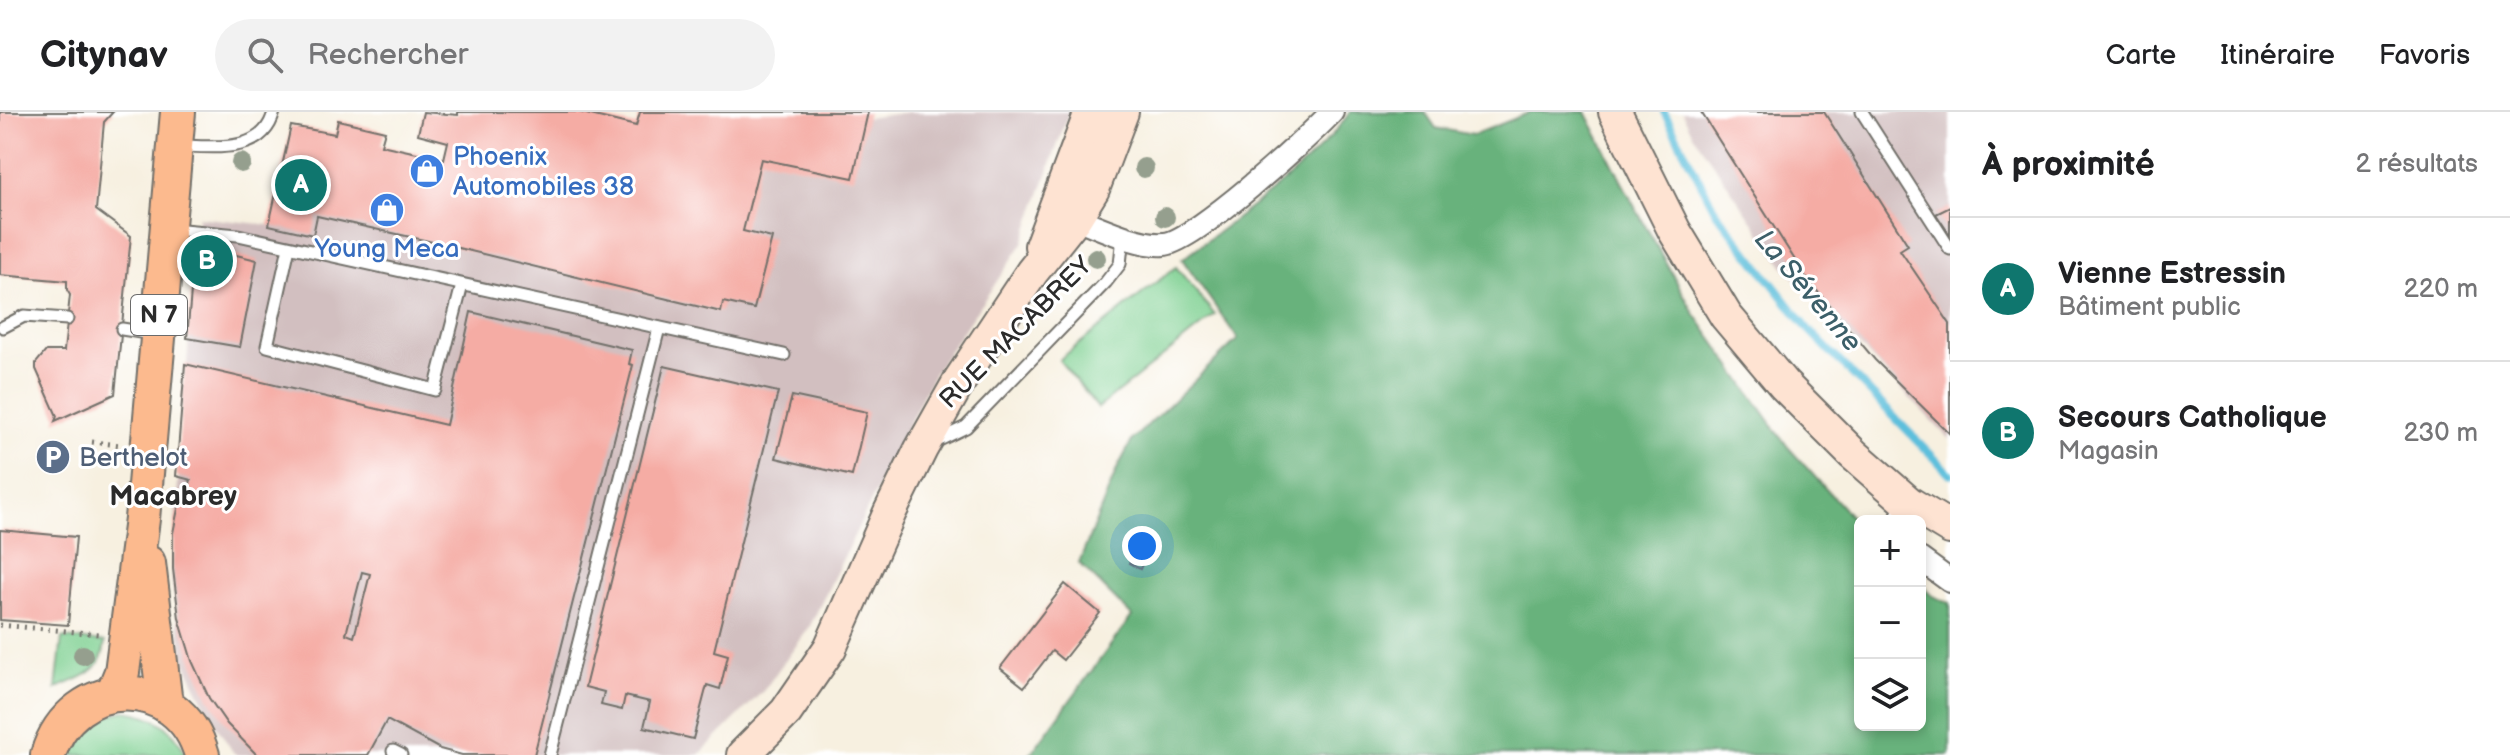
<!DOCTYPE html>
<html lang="fr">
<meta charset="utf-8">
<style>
:root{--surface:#fff;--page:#f2f2f2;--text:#202124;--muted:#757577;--line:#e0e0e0;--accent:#0f766e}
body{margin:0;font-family:"Balsamiq Sans",sans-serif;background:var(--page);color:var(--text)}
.controls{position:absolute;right:24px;bottom:24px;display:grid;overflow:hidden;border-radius:12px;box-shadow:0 4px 12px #0003}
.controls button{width:72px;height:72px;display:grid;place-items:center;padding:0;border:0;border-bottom:2px solid var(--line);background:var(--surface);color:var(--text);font:40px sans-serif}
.you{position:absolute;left:1142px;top:434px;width:28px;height:28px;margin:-20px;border:6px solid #fff;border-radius:50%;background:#1a73e8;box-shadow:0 0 0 12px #1a73e833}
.badge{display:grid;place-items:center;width:52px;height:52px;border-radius:50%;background:var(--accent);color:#fff;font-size:26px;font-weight:700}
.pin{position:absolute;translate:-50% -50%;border:4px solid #fff;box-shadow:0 2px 8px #0006}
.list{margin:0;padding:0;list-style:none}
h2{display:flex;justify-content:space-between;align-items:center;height:104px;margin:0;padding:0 32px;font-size:34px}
h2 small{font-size:26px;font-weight:400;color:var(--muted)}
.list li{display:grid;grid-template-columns:52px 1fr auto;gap:24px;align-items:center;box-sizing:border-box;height:144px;padding:0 32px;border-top:2px solid var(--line)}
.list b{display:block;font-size:30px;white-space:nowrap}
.list p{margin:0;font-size:26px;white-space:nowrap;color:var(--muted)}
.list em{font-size:26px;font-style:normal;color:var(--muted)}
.icon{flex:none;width:44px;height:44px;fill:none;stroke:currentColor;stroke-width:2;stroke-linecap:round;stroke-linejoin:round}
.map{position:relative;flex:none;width:1950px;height:643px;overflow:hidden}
header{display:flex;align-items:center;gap:48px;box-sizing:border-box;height:112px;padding:0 40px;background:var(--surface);border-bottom:2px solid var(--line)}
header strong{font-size:38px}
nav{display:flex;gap:44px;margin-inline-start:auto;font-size:28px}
.search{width:560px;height:72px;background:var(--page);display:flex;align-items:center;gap:20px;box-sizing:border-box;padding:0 28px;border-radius:44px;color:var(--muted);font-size:30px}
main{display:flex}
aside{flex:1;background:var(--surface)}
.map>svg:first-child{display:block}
</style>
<header>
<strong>Citynav</strong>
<div class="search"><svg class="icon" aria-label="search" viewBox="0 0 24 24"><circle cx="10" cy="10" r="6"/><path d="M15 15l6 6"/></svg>Rechercher</div>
<nav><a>Carte</a><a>Itinéraire</a><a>Favoris</a></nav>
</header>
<main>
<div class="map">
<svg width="1950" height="643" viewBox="0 0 1950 643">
<rect width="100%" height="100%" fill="#fff"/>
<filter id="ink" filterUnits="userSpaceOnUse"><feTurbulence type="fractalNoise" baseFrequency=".0125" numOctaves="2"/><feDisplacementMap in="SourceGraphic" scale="16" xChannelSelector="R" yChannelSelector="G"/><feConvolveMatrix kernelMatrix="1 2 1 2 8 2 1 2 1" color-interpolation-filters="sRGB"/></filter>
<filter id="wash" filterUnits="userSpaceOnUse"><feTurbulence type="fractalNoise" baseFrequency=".006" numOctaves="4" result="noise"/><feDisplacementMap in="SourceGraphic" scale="32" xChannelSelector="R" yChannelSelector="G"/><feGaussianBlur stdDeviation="1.8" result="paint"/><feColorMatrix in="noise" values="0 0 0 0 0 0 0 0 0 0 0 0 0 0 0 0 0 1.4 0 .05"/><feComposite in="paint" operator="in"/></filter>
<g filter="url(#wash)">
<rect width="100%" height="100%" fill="#f7f0e0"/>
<!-- industrial -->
<g fill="#d2bfc0">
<path d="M 909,0 L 1069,0 L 1023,131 L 934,261 L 809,516 L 764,578 L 702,640 L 698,643 L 237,643 L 233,640 L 212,607 L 183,546 L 171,463 L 198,105 L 269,113 L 313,122 L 317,104 L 446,133 L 720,200 L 723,190 L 753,196 L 772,127 L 743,119 L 761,47 L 853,66 L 866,6 Z"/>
<path d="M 1682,0 L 1950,0 L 1950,328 L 1784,155 L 1692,21 Z"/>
</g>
<!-- green -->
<g fill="#7fd092" stroke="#557e5e" stroke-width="2">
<path d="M 1176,155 L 1215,203 L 1098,296 L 1059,248 Z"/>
<path d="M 62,526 L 105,530 C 102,563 81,564 56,577 Z"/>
<path d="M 125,599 C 155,603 174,615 186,643 L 68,643 C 78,616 97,604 125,599 Z"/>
</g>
<!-- forest -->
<path fill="#67b27c" stroke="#496e54" stroke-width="2" d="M 1350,0 L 1425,0 L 1436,16 L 1473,23 L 1531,0 L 1586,0 L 1635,95 L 1694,201 L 1788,335 L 1860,415 L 1860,613 L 1920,613 L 1920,471 L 1933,484 L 1950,491 L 1950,643 L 1030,643 L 1132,504 L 1079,451 L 1118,355 L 1133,327 L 1238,227 L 1182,147 C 1236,106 1311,56 1350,0 Z"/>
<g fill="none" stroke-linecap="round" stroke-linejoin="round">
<!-- stream -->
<path stroke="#5dbfdc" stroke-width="8" d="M 1664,0 L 1716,100 L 1808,217 L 1950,362"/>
</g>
<g id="blocks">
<!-- building -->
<g fill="#f5aca4" fill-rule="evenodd">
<path d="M 0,0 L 113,0 L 104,10 L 96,98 L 131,124 L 115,282 L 55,309 L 57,304 L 36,257 L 36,251 L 46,239 L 64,239 L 70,183 L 67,178 L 67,169 L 0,163 Z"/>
<path d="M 423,0 L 458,3 L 458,0 L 578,0 L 636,14 L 640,0 L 868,0 L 853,66 L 761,47 L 743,119 L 772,126 L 754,197 L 723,190 L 721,200 L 446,133 L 317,104 L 313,123 L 269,113 L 291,14 L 335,22 L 338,8 L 385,19 L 381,33 L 444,47 L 448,30 L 418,22 Z"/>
<path d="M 1701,0 L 1824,0 L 1908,133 L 1900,138 L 1950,212 L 1950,322 L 1875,248 L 1807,167 Z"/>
<path d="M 1950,95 L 1950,123 L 1936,102 Z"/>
<path d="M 195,133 L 257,148 L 240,235 L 187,226 Z"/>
<path d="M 471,200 L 632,238 L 629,252 L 633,253 L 534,643 L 462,643 L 440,637 L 387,608 L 368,643 L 257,643 L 227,612 L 209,586 L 192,549 L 179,506 L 173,457 L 173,421 L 181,382 L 187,382 L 191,368 L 176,364 L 185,252 L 446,313 ZM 362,460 L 370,462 L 354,525 L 346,522 Z"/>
<path d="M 664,254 L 778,280 L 714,539 L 728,543 L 720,577 L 707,573 L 693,627 L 644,615 L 650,590 L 625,584 L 622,598 L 601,593 L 604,580 L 585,575 Z"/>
<path d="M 792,284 L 867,300 L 852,364 L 776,346 Z"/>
<path d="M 0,418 L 76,425 L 68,513 L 0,508 Z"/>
<path d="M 1139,429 L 1150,434 L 1140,457 L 1129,451 Z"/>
<path d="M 1065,472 L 1100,501 L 1063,548 L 1052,539 L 1024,575 L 1000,556 Z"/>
</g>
</g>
</g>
<g filter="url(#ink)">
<use href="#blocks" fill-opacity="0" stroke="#72706a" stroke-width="2"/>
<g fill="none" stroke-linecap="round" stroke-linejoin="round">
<!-- lane casing -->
<g stroke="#72706a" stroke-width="15">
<g id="lane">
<path d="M 1862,0 L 1950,137"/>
<path d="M 180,34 C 215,34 263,43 274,0"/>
<path d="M 172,117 L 238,123 L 784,243"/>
<path d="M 289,135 L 267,234 L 435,278 L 462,173"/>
<path d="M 3,215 L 24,204 L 67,207"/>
<path d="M 122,217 L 153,222"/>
<path d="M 935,330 L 966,315 L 1106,170 L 1120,152 L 1123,124"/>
<path d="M 393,639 L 401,643"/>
<path d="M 550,643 L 659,216"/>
</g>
</g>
<!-- street casing -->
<g stroke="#72706a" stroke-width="26">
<g id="street">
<path d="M 1075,106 C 1100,115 1138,134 1164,132 C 1193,131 1309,25 1332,0"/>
<path d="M 1900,409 L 1909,391"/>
<path d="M 1920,447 L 1950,469"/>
</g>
</g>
<!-- secondary casing -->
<g stroke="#72706a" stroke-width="36">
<g id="secondary">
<path d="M 1615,0 L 1674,118 L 1726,204 L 1784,273 L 1853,342 L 1909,391 L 1950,416"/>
<path d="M 1041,134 L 1091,0"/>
<path d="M 743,643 L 786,600 L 830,536 L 890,400 L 921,337 L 960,268 L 1032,160 L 1075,106 L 1093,77 L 1122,0"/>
</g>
</g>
<!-- primary casing -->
<g stroke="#72706a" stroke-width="38">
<g id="primary">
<path d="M 148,451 L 165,592"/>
<path d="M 113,582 L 122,560 L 142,407 L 178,0"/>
<path d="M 48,643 C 72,562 179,560 202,643"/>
</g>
</g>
<!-- path -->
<g stroke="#72706a" stroke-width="5" stroke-dasharray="2 6" stroke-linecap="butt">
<path d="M 92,330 L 120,333"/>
<path d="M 0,513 L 99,522"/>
</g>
<!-- lane -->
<use href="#lane" stroke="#fff" stroke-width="11"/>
<!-- street -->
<use href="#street" stroke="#fff" stroke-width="22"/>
<!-- secondary -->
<use href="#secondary" stroke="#fee3d2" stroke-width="32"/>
<!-- primary -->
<use href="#primary" stroke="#fcba8e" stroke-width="34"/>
</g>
<!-- trees -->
<g fill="#959f8e">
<circle cx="241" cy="51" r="10"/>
<circle cx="1144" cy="56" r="10"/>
<circle cx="1165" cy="105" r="10"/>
<circle cx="1096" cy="146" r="10"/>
<circle cx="83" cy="543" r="10"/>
</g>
</g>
<!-- icons -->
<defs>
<g id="shop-disc" transform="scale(1.8)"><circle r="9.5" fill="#3f7fe0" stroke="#fff"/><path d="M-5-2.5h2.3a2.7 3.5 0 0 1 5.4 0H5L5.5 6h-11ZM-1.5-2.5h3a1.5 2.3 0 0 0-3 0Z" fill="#fff"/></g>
<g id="parking-disc" transform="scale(1.8)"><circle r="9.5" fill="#5c6f8a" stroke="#fff"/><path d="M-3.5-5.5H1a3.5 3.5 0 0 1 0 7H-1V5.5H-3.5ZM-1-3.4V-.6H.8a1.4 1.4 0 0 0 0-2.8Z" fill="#fff"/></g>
</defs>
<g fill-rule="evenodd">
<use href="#shop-disc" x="427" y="59"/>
<use href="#shop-disc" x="387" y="98"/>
<use href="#parking-disc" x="53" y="345"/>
</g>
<g text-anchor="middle" stroke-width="6" stroke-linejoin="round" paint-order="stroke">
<!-- shield labels -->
<rect fill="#fff" stroke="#6b6b6b" stroke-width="2" x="131" y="183" width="56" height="40" rx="6"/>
<g font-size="24" font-weight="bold" fill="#2b2b2b">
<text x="159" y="211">N 7</text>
</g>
<!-- shop labels -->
<g font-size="26" fill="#366cbe" stroke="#fff" text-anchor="start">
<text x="453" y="53">Phoenix<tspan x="453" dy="30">Automobiles 38</tspan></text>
<text x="387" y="145" text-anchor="middle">Young Meca</text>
</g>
<!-- street labels -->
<g font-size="26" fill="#2b2b2b" stroke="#fff">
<text transform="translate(1015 220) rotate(-45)" y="9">RUE MACABREY</text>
</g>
<!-- service labels -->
<g font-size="26" fill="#4e5e75" stroke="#fff" text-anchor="start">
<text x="79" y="354">Berthelot</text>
</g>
<!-- water labels -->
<g font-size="28" font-style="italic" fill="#3c5f69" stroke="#fff">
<text transform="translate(1809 178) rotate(50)" y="10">La Sévenne</text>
</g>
<!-- neighbourhood labels -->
<g font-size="28" font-weight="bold" fill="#2b2b2b" stroke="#fff">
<text x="173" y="393">Macabrey</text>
</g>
</g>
</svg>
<div class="controls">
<button>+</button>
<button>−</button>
<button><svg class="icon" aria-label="layers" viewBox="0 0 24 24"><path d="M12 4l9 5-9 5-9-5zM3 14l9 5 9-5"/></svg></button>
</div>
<div class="you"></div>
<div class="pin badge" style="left:301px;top:73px">A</div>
<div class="pin badge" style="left:207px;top:149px">B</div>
</div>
<aside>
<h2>À proximité<small>2 résultats</small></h2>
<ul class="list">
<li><span class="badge">A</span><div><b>Vienne Estressin</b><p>Bâtiment public</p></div><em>220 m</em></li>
<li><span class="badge">B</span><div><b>Secours Catholique</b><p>Magasin</p></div><em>230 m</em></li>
</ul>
</aside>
</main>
